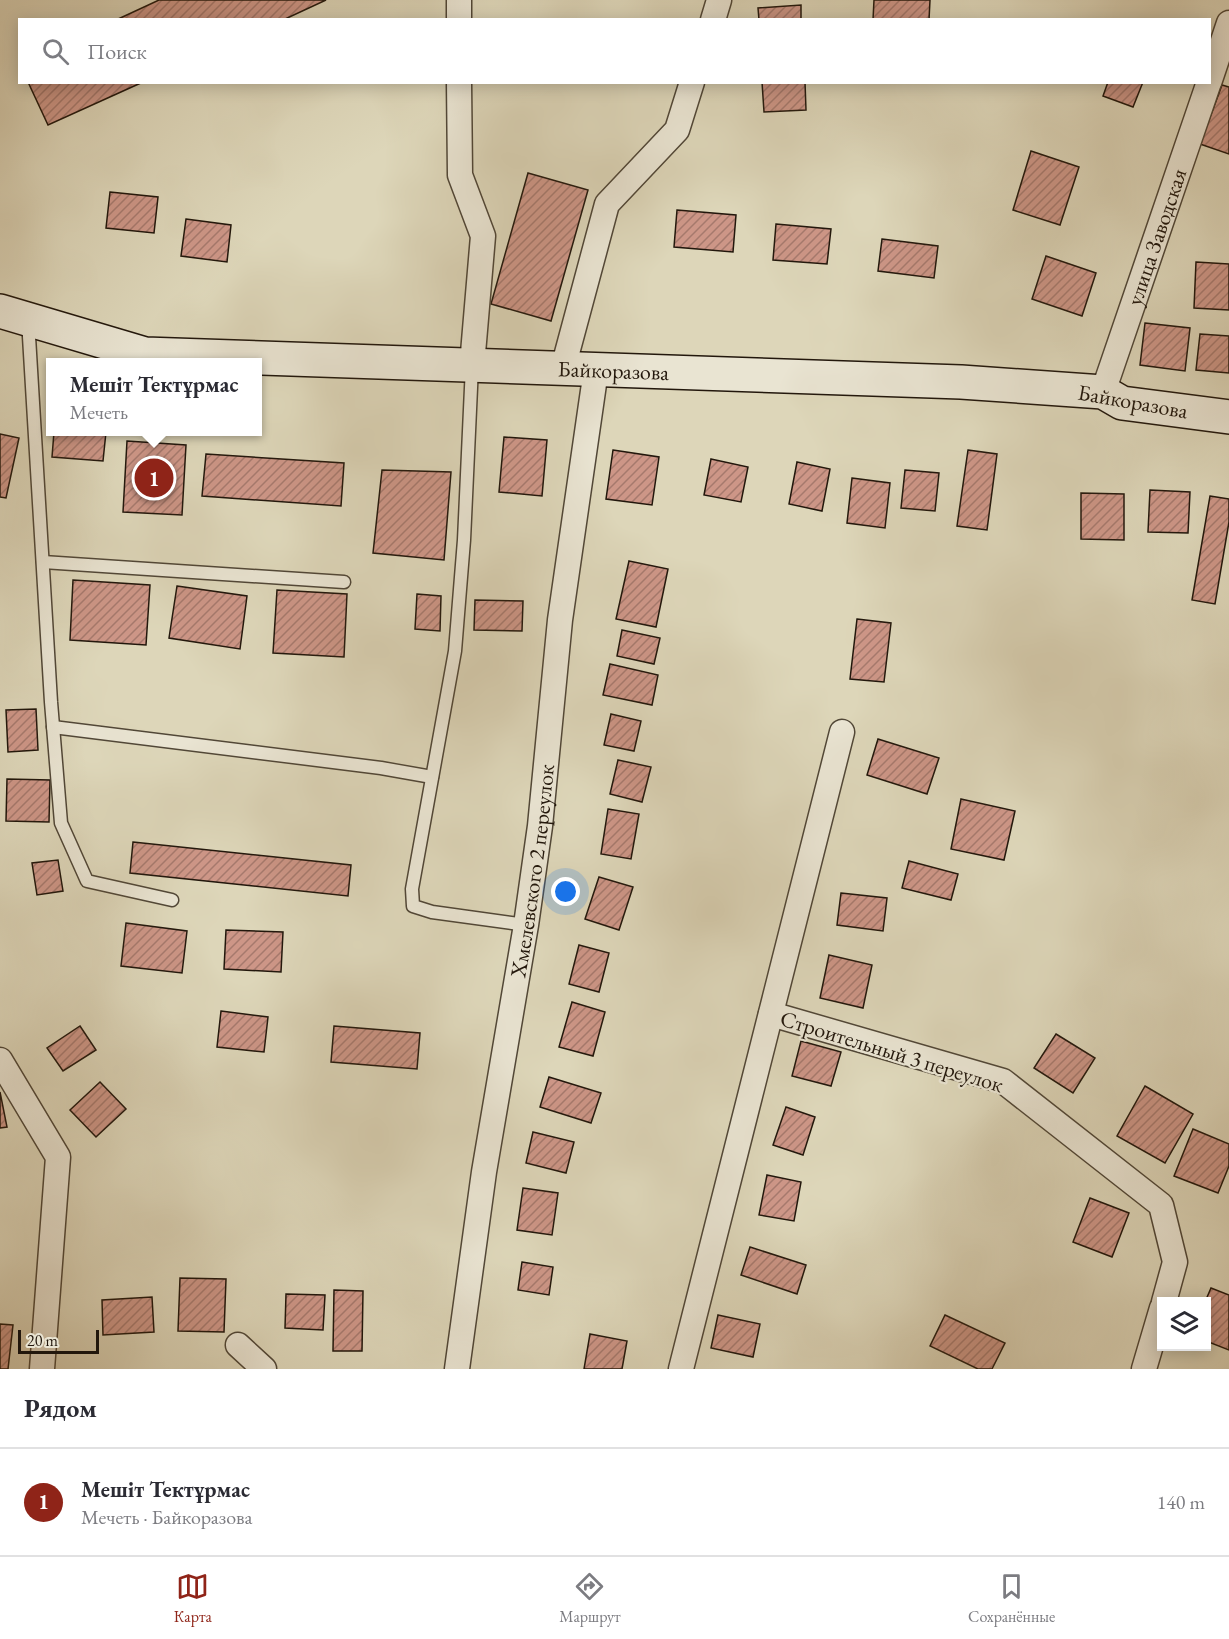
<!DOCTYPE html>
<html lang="ru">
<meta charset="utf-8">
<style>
:root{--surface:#fff;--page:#f7f7f7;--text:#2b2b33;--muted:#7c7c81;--line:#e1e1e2;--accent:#8f2418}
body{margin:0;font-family:"EB Garamond",serif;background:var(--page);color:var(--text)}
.controls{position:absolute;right:18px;bottom:18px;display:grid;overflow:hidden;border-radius:0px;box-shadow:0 3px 15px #0003}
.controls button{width:54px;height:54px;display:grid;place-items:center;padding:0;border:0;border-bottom:2px solid var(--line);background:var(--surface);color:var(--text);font:30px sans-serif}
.scale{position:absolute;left:18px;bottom:15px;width:81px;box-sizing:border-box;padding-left:6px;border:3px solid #22170c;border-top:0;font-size:16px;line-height:21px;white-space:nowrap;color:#22170c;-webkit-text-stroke:4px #e9e4d2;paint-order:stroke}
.you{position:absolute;left:566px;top:892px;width:21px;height:21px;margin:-15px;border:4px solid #fff;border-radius:50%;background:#1a73e8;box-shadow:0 0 0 9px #1a73e833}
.badge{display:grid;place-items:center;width:39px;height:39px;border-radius:50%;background:var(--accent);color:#fff;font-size:20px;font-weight:700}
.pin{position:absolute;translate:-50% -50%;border:3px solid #fff;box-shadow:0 2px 6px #0006}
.popup{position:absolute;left:46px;top:358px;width:216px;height:78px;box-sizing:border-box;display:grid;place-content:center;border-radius:0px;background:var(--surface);filter:drop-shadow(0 2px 4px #0005);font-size:20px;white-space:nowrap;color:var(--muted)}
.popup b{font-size:22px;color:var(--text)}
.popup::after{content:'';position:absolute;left:50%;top:100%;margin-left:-12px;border:12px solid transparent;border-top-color:var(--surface)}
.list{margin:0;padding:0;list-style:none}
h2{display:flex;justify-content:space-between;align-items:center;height:78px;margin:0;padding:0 24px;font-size:26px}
h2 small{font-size:20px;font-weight:400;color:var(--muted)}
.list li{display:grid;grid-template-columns:39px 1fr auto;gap:18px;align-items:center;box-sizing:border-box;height:108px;padding:0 24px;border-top:2px solid var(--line)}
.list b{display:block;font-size:22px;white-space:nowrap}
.list p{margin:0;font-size:20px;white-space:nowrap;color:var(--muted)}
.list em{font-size:20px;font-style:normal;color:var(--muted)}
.icon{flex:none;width:33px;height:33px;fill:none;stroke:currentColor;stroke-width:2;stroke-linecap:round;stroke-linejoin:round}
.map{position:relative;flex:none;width:1229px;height:1369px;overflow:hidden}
.search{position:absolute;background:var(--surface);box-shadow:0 3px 15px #0003;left:18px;right:18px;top:18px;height:66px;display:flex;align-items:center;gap:15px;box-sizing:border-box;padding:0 21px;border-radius:0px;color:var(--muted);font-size:22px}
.sheet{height:186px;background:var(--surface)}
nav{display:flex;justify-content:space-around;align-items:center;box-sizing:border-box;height:84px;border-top:2px solid var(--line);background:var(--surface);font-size:16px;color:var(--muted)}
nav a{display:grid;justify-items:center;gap:3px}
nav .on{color:var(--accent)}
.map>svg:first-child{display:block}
</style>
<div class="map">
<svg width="1229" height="1369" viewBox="0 0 1229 1369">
<defs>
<pattern id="building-hatch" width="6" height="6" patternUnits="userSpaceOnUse" patternTransform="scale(1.5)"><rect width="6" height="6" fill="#cd9687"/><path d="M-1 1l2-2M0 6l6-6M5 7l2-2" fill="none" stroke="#a6796d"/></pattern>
</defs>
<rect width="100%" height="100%" fill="#ddd6b9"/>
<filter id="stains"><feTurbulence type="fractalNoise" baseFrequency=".00333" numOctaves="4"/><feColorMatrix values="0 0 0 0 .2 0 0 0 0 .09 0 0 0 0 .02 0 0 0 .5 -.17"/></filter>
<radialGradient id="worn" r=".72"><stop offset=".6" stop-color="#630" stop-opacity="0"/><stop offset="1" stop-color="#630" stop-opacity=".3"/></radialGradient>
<!-- building -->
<g fill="url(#building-hatch)" stroke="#22170c" stroke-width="1.5">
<path d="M 159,0 L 326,0 L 283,20 L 116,20 Z"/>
<path d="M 874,0 L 930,0 L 929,20 L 873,20 Z"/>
<path d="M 801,5 L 801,20 L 759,20 L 758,8 Z"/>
<path d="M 28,82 L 143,82 L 48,125 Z"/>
<path d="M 762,82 L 805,82 L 806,110 L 764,112 Z"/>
<path d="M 1108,82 L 1143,82 L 1133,107 L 1103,96 Z"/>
<path d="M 1222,85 L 1229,87 L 1229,154 L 1200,144 Z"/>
<path d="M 1031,151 L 1079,167 L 1060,225 L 1013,210 Z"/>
<path d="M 528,173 L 588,190 L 551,321 L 491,304 Z"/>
<path d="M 110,192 L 158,197 L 154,233 L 106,228 Z"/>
<path d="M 677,210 L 736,215 L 733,252 L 674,247 Z"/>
<path d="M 186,219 L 231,225 L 227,262 L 181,256 Z"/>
<path d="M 776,224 L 831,229 L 827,264 L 773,260 Z"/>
<path d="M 882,239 L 938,246 L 934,278 L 878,271 Z"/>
<path d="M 1046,256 L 1096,273 L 1082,316 L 1032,299 Z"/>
<path d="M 1196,262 L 1229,264 L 1229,310 L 1194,308 Z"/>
<path d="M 1145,323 L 1190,328 L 1185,371 L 1140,365 Z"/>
<path d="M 1200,334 L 1229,336 L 1229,373 L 1196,370 Z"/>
<path d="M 54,432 L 106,432 L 103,461 L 52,457 Z"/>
<path d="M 0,434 L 19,438 L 6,498 L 0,497 Z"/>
<path d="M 504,437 L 547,440 L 542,496 L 499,492 Z"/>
<path d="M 127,441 L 186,445 L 182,515 L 123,512 Z"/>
<path d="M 613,450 L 659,457 L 652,505 L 606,499 Z"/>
<path d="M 968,450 L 997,454 L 987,530 L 957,526 Z"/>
<path d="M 206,454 L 344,463 L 341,506 L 202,496 Z"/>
<path d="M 711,459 L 748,467 L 741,502 L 704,495 Z"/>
<path d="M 797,462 L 830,469 L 822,511 L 789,504 Z"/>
<path d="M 382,470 L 451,472 L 444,560 L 373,553 Z"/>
<path d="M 905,470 L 939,473 L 935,511 L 901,508 Z"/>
<path d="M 852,478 L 890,483 L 885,528 L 847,523 Z"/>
<path d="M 1150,490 L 1190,492 L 1188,533 L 1148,532 Z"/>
<path d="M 1081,493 L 1124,494 L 1124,540 L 1081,539 Z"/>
<path d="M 1210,496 L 1229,499 L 1229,522 L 1215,604 L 1192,600 Z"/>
<path d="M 629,561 L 668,569 L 656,627 L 616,619 Z"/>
<path d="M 73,580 L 150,585 L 146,645 L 70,640 Z"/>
<path d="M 177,586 L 247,596 L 240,649 L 169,638 Z"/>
<path d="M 277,590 L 347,594 L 344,657 L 273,653 Z"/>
<path d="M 417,594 L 441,596 L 440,631 L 415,629 Z"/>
<path d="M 475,600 L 523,601 L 522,631 L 474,630 Z"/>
<path d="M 857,619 L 891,623 L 884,682 L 850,679 Z"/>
<path d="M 622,630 L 660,638 L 654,664 L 617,656 Z"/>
<path d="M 610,664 L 658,675 L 652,705 L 603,695 Z"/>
<path d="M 36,709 L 38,750 L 8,752 L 6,710 Z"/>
<path d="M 611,714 L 641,721 L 634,751 L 604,745 Z"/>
<path d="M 878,739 L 939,758 L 927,794 L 867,775 Z"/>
<path d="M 618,760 L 651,767 L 642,802 L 610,794 Z"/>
<path d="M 7,779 L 50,780 L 49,822 L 6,821 Z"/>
<path d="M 961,799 L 1015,811 L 1004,860 L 951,849 Z"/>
<path d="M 608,809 L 639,814 L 631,859 L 601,854 Z"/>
<path d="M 133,842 L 351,865 L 348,896 L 130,873 Z"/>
<path d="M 58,860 L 63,891 L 37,895 L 32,863 Z"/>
<path d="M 909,861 L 958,874 L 951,900 L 902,888 Z"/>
<path d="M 599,877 L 633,887 L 619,930 L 585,919 Z"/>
<path d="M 841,893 L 887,898 L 883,931 L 837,925 Z"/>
<path d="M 126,923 L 187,931 L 182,973 L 121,966 Z"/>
<path d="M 226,930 L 283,932 L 281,972 L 224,969 Z"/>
<path d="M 579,945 L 609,953 L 599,992 L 569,984 Z"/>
<path d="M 829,955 L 872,965 L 863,1008 L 820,998 Z"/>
<path d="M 572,1002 L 605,1012 L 593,1056 L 559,1047 Z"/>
<path d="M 221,1011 L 268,1017 L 264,1052 L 217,1047 Z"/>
<path d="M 80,1026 L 96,1050 L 63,1071 L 47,1048 Z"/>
<path d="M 334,1026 L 420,1033 L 417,1069 L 331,1062 Z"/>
<path d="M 1056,1034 L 1095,1058 L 1073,1093 L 1034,1068 Z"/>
<path d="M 801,1041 L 841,1052 L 831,1086 L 792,1076 Z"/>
<path d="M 549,1077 L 601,1093 L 591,1123 L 540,1107 Z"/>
<path d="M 100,1082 L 126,1109 L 96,1137 L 70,1110 Z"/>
<path d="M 1145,1086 L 1193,1114 L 1165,1163 L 1117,1136 Z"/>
<path d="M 0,1092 L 7,1127 L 0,1128 Z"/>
<path d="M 786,1107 L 815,1117 L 803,1155 L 773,1145 Z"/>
<path d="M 1193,1129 L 1229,1144 L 1229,1166 L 1218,1193 L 1174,1176 Z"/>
<path d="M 533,1132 L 574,1142 L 566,1173 L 526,1163 Z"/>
<path d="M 767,1175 L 801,1182 L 794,1221 L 759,1215 Z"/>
<path d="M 523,1188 L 558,1193 L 552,1235 L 517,1230 Z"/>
<path d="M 1090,1198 L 1129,1213 L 1112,1257 L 1073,1242 Z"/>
<path d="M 750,1247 L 806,1265 L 797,1294 L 741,1275 Z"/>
<path d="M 522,1262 L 553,1267 L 549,1295 L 518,1290 Z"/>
<path d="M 180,1278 L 226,1279 L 224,1332 L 178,1331 Z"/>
<path d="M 1211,1288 L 1229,1295 L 1229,1350 L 1206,1341 L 1205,1302 Z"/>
<path d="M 334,1290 L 363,1291 L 362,1351 L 333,1351 Z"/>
<path d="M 286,1294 L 325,1295 L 323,1330 L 285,1328 Z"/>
<path d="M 152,1297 L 154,1332 L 103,1335 L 102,1300 Z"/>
<path d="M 718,1315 L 760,1324 L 753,1357 L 711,1348 Z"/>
<path d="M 945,1315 L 1005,1343 L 992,1369 L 978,1369 L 930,1346 Z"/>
<path d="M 0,1324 L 13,1325 L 8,1369 L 0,1369 Z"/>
<path d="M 590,1334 L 627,1341 L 622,1369 L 584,1369 Z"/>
</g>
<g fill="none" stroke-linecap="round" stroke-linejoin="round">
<!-- lane casing -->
<g stroke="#514737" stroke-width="15">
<g id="lane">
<path d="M 28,320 L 51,702 L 61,823 L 87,881 L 172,900"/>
<path d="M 472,366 L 464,540 L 455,651 L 412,889 L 413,906 L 432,912 L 526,925"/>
<path d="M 43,562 L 344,582"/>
<path d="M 53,727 L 381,768 L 432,777"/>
</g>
</g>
<!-- street casing -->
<g stroke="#514737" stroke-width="27">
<g id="street">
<path d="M 459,0 L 459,20"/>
<path d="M 713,20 L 719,0"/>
<path d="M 1210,80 L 1229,23"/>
<path d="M 459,82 L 460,175 L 483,236 L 472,365"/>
<path d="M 563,368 L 607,204 L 677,130 L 692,82"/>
<path id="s1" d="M 1103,392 L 1209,82"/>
<path d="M 771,1014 L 1003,1081 L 1161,1205 L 1175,1262 L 1164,1302"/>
<path d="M 0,1060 L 58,1157 L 42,1369"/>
<path d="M 238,1345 L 264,1369"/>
<path id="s2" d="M 457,1369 L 484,1172 L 526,925 L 540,826 L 560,620 L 596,370"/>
<path d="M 681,1369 L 842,732"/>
<path d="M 1144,1369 L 1162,1308"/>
</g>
</g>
<!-- secondary casing -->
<g stroke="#22170c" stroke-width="36">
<g id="secondary">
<path id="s3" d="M 0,311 L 145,354 L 961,382 L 1103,392 L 1122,403 L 1229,417"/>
</g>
</g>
<!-- lane -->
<use href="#lane" stroke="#e9e4d2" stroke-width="12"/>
<!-- street -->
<use href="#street" stroke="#e9e4d2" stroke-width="24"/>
<!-- secondary -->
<use href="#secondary" stroke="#e9e4d2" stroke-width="33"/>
</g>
<g text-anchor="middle" stroke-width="4.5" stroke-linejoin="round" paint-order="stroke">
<!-- street labels -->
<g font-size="22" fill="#22170c" stroke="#e9e4d2">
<text dy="8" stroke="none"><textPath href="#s1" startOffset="164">улица Заводская</textPath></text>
<text dy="8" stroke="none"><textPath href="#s3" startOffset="620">Байкоразова</textPath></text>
<text transform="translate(1133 401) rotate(10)" y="8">Байкоразова</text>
<text dy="8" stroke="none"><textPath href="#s2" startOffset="504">Хмелевского 2 переулок</textPath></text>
<text transform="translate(892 1051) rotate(17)" y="8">Строительный 3 переулок</text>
</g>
</g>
<rect width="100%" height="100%" filter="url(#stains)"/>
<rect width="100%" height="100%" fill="url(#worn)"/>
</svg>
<div class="controls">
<button><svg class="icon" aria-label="layers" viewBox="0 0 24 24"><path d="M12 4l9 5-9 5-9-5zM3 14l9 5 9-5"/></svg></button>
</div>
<div class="scale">20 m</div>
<div class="you"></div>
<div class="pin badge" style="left:154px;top:478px">1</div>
<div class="popup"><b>Мешіт Тектұрмас</b>Мечеть</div>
<div class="search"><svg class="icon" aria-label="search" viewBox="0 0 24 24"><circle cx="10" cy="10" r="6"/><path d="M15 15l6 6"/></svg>Поиск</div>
</div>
<section class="sheet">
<h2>Рядом<small></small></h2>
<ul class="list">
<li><span class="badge">1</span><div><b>Мешіт Тектұрмас</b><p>Мечеть · Байкоразова</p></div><em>140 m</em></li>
</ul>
</section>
<nav>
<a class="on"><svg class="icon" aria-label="map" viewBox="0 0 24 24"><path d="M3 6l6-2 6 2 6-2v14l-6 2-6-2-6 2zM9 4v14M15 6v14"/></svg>Карта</a>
<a><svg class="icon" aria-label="directions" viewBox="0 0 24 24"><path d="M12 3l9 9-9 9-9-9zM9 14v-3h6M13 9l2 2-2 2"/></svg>Маршрут</a>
<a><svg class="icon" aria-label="saved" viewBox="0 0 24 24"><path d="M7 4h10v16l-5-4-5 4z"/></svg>Сохранённые</a>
</nav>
